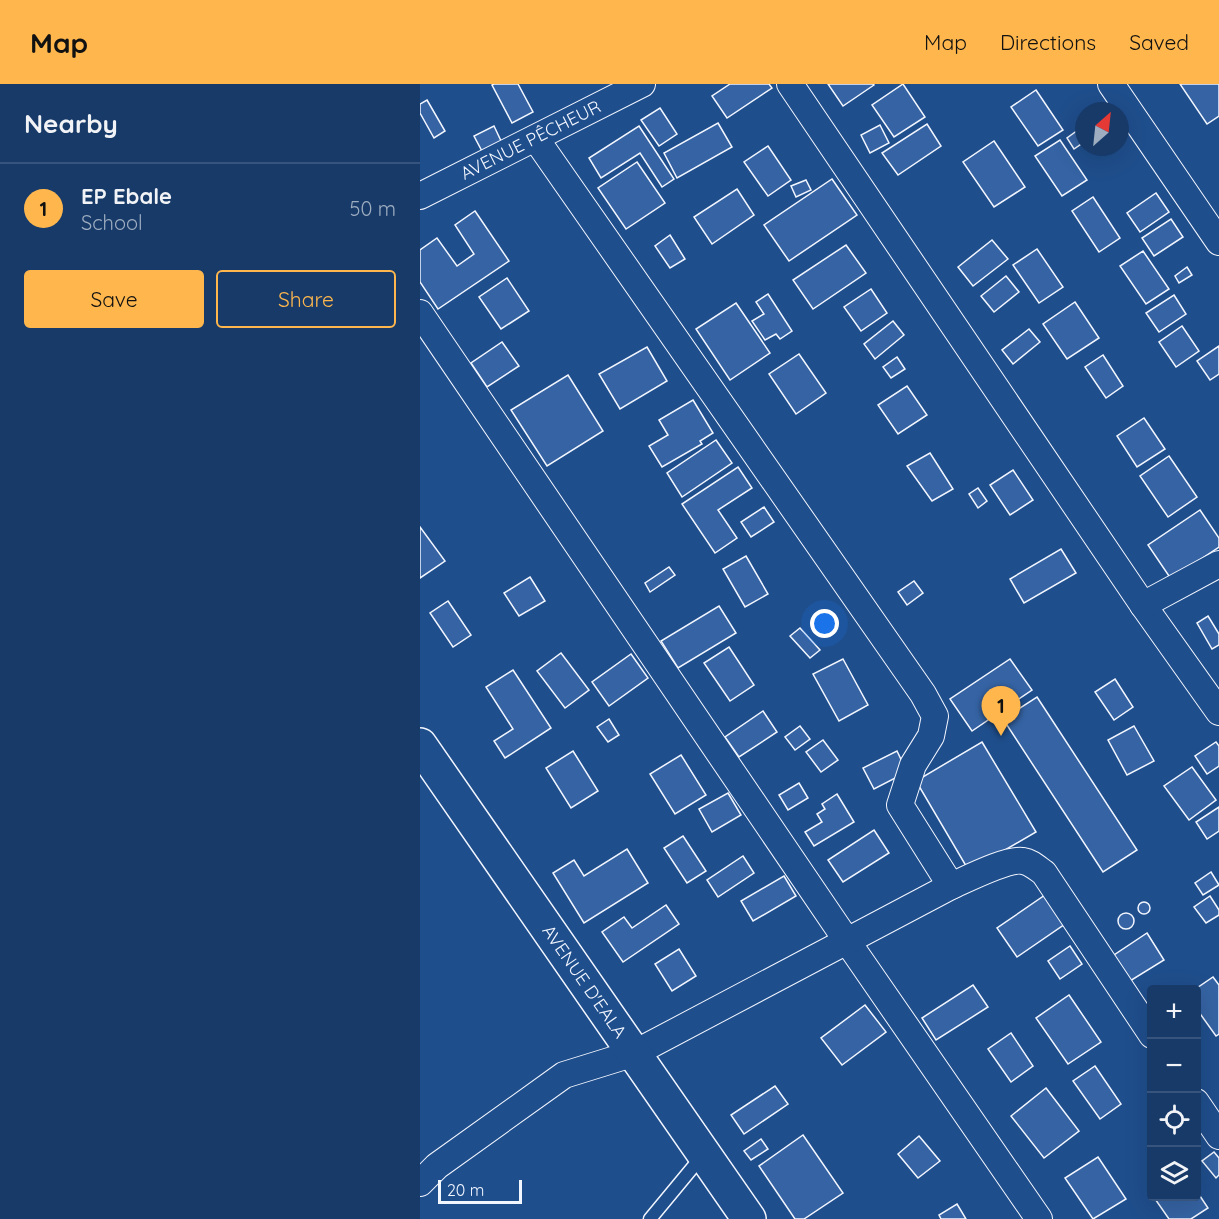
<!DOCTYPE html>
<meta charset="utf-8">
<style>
:root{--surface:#173a69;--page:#20416f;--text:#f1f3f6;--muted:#9eadc0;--line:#36547d;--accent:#ffb74d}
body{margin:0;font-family:Quicksand,sans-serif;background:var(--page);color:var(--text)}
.controls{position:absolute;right:18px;bottom:18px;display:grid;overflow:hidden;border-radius:6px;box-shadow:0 6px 24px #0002}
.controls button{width:54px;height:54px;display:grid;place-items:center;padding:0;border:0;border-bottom:2px solid var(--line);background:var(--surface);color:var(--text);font:30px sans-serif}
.compass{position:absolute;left:655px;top:18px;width:54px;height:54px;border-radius:50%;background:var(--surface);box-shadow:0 6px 24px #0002;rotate:27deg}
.scale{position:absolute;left:18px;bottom:15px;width:84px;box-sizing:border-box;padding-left:6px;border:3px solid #f2f6ff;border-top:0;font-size:16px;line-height:21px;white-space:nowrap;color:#f2f6ff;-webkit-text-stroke:4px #1f4e8c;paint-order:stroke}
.you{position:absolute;left:405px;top:540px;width:21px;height:21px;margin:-15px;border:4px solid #fff;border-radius:50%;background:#1a73e8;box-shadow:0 0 0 9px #1a73e833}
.badge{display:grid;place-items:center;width:39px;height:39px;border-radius:50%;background:var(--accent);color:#111;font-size:20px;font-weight:700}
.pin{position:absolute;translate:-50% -50px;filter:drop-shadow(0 2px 3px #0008)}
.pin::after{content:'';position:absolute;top:32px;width:21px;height:18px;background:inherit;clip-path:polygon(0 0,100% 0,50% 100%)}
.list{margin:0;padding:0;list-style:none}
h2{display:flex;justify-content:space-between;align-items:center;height:78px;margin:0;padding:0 24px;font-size:26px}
h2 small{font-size:20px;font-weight:400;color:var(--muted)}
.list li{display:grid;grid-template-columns:39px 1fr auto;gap:18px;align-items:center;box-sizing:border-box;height:90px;padding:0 24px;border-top:2px solid var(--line)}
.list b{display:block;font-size:22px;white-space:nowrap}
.list p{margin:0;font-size:20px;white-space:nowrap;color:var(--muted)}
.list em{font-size:20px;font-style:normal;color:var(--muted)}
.actions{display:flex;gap:12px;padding:18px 24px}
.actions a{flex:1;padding:14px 0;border:2px solid var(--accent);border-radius:6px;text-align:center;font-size:21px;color:var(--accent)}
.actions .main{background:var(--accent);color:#111}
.icon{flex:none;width:33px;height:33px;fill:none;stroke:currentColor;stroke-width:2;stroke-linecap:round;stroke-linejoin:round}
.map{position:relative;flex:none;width:799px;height:1135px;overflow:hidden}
header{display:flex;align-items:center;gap:36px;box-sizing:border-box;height:84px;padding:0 30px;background:var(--accent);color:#111}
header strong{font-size:28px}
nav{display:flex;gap:33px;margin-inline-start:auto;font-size:21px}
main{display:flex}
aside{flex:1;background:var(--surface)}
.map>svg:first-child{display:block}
</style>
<header>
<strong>Map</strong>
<nav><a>Map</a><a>Directions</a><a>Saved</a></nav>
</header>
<main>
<aside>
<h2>Nearby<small></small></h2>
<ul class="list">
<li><span class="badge">1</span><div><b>EP Ebale</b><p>School</p></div><em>50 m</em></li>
</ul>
<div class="actions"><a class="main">Save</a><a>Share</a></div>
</aside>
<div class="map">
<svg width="799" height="1135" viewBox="0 0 799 1135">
<rect width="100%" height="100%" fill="#1f4e8c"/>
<!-- building -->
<g fill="#3563a3" stroke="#f2f6ff" stroke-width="1.5">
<path d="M 74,0 L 98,0 L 113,28 L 92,39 L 72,1 Z"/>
<path d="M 310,0 L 349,0 L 352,4 L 307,34 L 292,12 Z"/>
<path d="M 408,0 L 453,0 L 454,1 L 423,22 Z"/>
<path d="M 483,0 L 505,33 L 474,53 L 452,21 Z"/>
<path d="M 760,0 L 799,0 L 799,32 L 787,40 Z"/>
<path d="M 616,6 L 643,46 L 618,62 L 591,23 Z"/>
<path d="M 7,16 L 25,47 L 14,54 L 0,29 L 0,20 Z"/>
<path d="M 240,24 L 257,50 L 239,62 L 221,36 Z"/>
<path d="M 298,39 L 312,63 L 257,94 L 244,69 Z"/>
<path d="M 507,40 L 521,62 L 478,91 L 462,69 Z"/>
<path d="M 460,41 L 469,59 L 450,69 L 441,51 Z"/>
<path d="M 74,42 L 82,59 L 63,69 L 54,52 Z"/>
<path d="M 219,42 L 254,95 L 242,103 L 220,69 L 181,94 L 169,74 Z"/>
<path d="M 658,46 L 664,54 L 664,58 L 654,65 L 647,54 Z"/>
<path d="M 640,56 L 667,96 L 642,112 L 615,72 Z"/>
<path d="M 574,57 L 605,103 L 574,123 L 543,78 Z"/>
<path d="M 348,62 L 371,96 L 348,112 L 324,78 Z"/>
<path d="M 217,78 L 245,119 L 206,145 L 178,104 Z"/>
<path d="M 412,95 L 437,131 L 369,177 L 344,141 Z"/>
<path d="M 386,96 L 391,106 L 376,113 L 371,102 Z"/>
<path d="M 317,105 L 334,131 L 292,160 L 274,133 Z"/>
<path d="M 736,109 L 749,128 L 720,148 L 707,129 Z"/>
<path d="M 673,113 L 700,154 L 679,168 L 652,127 Z"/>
<path d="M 55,127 L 89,177 L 18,225 L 0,198 L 0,166 L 17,154 L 37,182 L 54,170 L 35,141 Z"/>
<path d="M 751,135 L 763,153 L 734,172 L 722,154 Z"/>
<path d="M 250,151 L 265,175 L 250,184 L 235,162 Z"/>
<path d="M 572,156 L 588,175 L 553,202 L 538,183 Z"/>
<path d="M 426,161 L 446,189 L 393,225 L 373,196 Z"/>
<path d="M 617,165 L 643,203 L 619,219 L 593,181 Z"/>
<path d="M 723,167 L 749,205 L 726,220 L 700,182 Z"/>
<path d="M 767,183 L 772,191 L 759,199 L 755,192 Z"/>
<path d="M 586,192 L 599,208 L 574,228 L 561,212 Z"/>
<path d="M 87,194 L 109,227 L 81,245 L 59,213 Z"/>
<path d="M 451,205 L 467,229 L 441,247 L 424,223 Z"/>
<path d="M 348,210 L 372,247 L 360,255 L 356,250 L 345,256 L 332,237 L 344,230 L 336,218 Z"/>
<path d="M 754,211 L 766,230 L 739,248 L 726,229 Z"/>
<path d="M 655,218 L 679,254 L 647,275 L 623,240 Z"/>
<path d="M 316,219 L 350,269 L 310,296 L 276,245 Z"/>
<path d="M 473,237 L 484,251 L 455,275 L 444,260 Z"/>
<path d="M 762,242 L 779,267 L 756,283 L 739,258 Z"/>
<path d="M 609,245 L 620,258 L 593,280 L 582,266 Z"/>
<path d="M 82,258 L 99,282 L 67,303 L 51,279 Z"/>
<path d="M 799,262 L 799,290 L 790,296 L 777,277 Z"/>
<path d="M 227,263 L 247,297 L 200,325 L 179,290 Z"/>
<path d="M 379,270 L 406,309 L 376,330 L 349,290 Z"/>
<path d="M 683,271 L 703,302 L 686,314 L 665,283 Z"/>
<path d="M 477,273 L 485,285 L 471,294 L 463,283 Z"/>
<path d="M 148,291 L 183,347 L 127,382 L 91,326 Z"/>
<path d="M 487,302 L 507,331 L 478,350 L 458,321 Z"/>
<path d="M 273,316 L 293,349 L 280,357 L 282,360 L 242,383 L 229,362 L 248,351 L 239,336 Z"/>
<path d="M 724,334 L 745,365 L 717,383 L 697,352 Z"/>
<path d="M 296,356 L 312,379 L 262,413 L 247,389 Z"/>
<path d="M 510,369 L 533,405 L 512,417 L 487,382 Z"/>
<path d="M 749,372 L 777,413 L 748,433 L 720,392 Z"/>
<path d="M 318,383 L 332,404 L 298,426 L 317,454 L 295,469 L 262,420 Z"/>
<path d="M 593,386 L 613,416 L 590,431 L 570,401 Z"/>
<path d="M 558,404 L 567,417 L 558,424 L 549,410 Z"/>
<path d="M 344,423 L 354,438 L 331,453 L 321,438 Z"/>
<path d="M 780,426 L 799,454 L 799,463 L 751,495 L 728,461 Z"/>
<path d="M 0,443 L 25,477 L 0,494 Z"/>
<path d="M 641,465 L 656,489 L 604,519 L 590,495 Z"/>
<path d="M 326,472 L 348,510 L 325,523 L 303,485 Z"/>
<path d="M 249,483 L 255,491 L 230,508 L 225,499 Z"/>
<path d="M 110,493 L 125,517 L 99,532 L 84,509 Z"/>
<path d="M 494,497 L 503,509 L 487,521 L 478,508 Z"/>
<path d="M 28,517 L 51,551 L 33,563 L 10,529 Z"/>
<path d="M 299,522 L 316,549 L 258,584 L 241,557 Z"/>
<path d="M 788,532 L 799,550 L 799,561 L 792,565 L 777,539 Z"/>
<path d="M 380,544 L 400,566 L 390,574 L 370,552 Z"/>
<path d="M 309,563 L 334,601 L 310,617 L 284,579 Z"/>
<path d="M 141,569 L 169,606 L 145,624 L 117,587 Z"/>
<path d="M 211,570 L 228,594 L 189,622 L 172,598 Z"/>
<path d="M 423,575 L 448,621 L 419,637 L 393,590 Z"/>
<path d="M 590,575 L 612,606 L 552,647 L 530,615 Z"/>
<path d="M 93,586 L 131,644 L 85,674 L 74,657 L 93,645 L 66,603 Z"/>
<path d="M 695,595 L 713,623 L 694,636 L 675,608 Z"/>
<path d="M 617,613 L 717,766 L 683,788 L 583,635 Z"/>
<path d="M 343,627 L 357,648 L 319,673 L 305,653 Z"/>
<path d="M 189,635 L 199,651 L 188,658 L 177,643 Z"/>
<path d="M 380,642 L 390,655 L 375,666 L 365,653 Z"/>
<path d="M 714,642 L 734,677 L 707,691 L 688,656 Z"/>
<path d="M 403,656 L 418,676 L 401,688 L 386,668 Z"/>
<path d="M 562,658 L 616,748 L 549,787 L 496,697 Z"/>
<path d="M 796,658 L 799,662 L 799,682 L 787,690 L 775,672 Z"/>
<path d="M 153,667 L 178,707 L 151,724 L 126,684 Z"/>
<path d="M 477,667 L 487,688 L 454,705 L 443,684 Z"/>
<path d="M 261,671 L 286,711 L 255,730 L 230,690 Z"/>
<path d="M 772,683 L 796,716 L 769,736 L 744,702 Z"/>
<path d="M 379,699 L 388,714 L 368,726 L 359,711 Z"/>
<path d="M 308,709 L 321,731 L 292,748 L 279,725 Z"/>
<path d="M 417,710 L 434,738 L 394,762 L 385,748 L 402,738 L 397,730 L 405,725 L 402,720 Z"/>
<path d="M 799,723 L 799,747 L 787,755 L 776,738 Z"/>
<path d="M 454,746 L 469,769 L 423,798 L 408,776 Z"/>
<path d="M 263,752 L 286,787 L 267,799 L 244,764 Z"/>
<path d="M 207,765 L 228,799 L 164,839 L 133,789 L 154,776 L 164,792 Z"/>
<path d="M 323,772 L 334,789 L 298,813 L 287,796 Z"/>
<path d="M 791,788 L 799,801 L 783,811 L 775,799 Z"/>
<path d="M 364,792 L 376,812 L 333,837 L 321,817 Z"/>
<path d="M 625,811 L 645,840 L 597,873 L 577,844 Z"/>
<path d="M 790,812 L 799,826 L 799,831 L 786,839 L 774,823 Z"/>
<circle cx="724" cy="824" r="6"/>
<path d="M 246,821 L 259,840 L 203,878 L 182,848 L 204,833 L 212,844 Z"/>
<circle cx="706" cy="837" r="8"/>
<path d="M 727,849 L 744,876 L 710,897 L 694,871 Z"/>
<path d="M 650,862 L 662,880 L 640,895 L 628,877 Z"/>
<path d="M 259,865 L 276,892 L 252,907 L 235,880 Z"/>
<path d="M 793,893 L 799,901 L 799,950 L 796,952 L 776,924 L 776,906 L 774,906 Z"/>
<path d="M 553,901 L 568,923 L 516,956 L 502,934 Z"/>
<path d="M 649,911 L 681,958 L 648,980 L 616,934 Z"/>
<path d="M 445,921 L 466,948 L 422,981 L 401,954 Z"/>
<path d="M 591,949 L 613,982 L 591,998 L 568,965 Z"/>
<path d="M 675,982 L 701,1020 L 680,1035 L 653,997 Z"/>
<path d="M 355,1002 L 368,1020 L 324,1050 L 311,1031 Z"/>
<path d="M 626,1004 L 659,1047 L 624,1074 L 591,1032 Z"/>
<path d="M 383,1051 L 423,1109 L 384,1135 L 375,1135 L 339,1082 Z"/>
<path d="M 499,1052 L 520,1077 L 498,1094 L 478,1070 Z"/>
<path d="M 341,1055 L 348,1065 L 331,1076 L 324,1067 Z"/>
<path d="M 794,1068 L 799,1074 L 799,1091 L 796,1094 L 782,1077 Z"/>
<path d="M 678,1073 L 706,1115 L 673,1135 L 645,1094 Z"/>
<path d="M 776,1106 L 788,1124 L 771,1135 L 749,1135 L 733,1112 L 776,1112 Z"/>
<path d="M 537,1120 L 546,1135 L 521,1135 L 519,1131 Z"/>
</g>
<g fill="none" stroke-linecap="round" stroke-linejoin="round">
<!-- lane casing -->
<g stroke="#f2f6ff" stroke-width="15">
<path id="lane" d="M 230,1135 L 283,1071"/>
</g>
<!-- street casing -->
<g stroke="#f2f6ff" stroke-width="28">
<g id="street">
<path d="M 370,0 L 723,521 L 799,628"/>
<path d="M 691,0 L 799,158"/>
<path d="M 116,55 L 503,610 L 515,632 L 511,652 L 493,681 L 480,721 L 531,802 C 547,795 588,774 603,777 C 611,778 617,784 624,789 L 732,951"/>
<path id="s1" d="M 0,112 L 222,0"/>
<path d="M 0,229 L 427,857 L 619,1135"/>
<path d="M 723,521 L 799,480"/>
<path d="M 776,1018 L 799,1052"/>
<path d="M 0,1099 L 17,1082 L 144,991 L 215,969 L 531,802"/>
</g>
</g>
<!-- secondary casing -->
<g stroke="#f2f6ff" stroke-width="36">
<g id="secondary">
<path id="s2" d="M 0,661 L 329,1135"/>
</g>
</g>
<!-- lane -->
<use href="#lane" stroke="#1f4e8c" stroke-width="12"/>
<!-- street -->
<use href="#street" stroke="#1f4e8c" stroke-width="26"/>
<!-- secondary -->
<use href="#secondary" stroke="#1f4e8c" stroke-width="33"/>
</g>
<g text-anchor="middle" stroke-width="4.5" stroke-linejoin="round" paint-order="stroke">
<!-- street labels -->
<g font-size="18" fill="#f2f6ff" stroke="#1f4e8c">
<text dy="6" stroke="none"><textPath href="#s1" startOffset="124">AVENUE PÊCHEUR</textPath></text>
<text dy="6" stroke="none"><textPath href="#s2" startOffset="288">AVENUE D'EALA</textPath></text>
</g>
</g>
</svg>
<div class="controls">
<button>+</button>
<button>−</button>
<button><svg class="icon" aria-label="locate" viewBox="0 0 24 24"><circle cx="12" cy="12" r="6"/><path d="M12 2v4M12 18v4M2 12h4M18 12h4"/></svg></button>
<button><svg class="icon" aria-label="layers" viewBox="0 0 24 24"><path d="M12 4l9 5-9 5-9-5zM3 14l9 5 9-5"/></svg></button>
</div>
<svg class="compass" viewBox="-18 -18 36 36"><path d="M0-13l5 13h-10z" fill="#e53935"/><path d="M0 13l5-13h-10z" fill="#9eadc0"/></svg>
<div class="scale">20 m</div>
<div class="you"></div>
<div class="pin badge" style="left:581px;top:652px">1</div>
</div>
</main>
